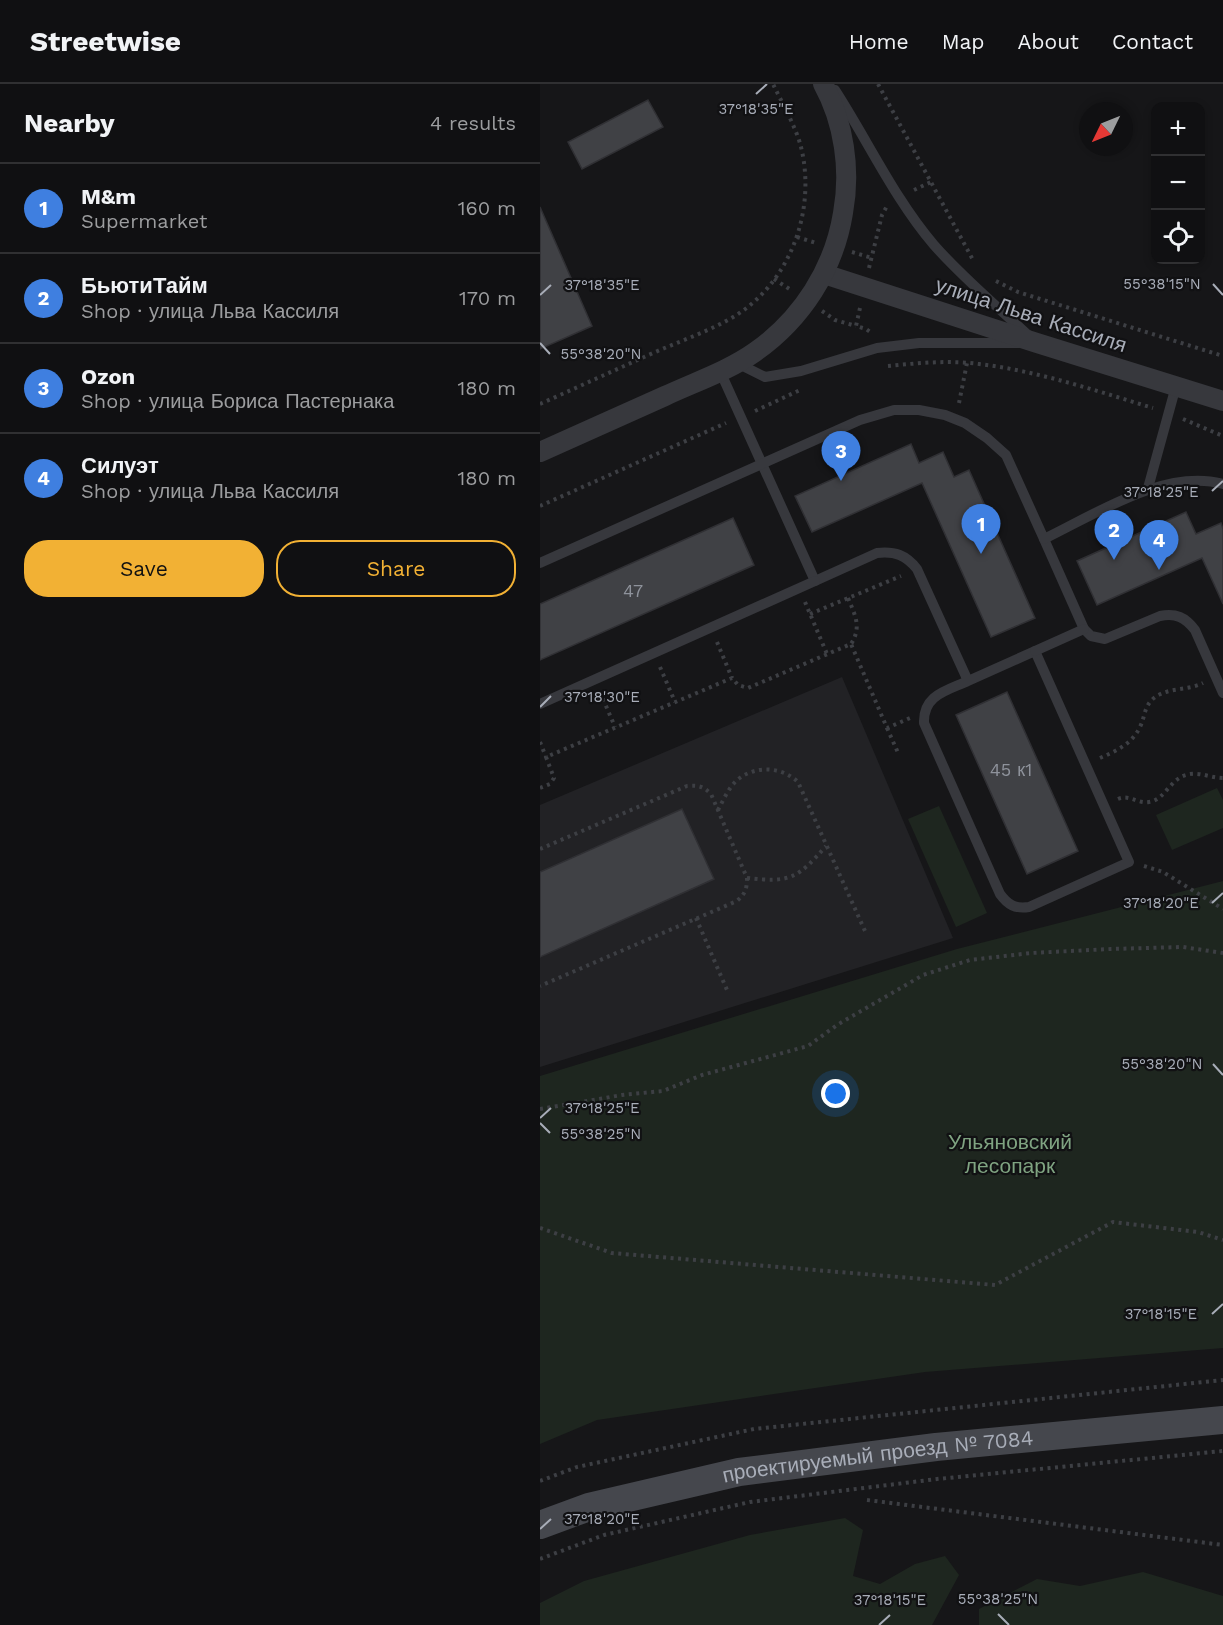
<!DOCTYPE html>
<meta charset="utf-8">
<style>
:root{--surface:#101012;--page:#19191b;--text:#f1f3f6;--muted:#9c9d9f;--line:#303032;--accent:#f2b134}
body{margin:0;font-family:"Work Sans",sans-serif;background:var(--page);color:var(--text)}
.controls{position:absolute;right:18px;top:18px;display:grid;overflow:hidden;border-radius:12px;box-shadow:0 3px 9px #0003}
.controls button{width:54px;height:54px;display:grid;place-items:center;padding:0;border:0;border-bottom:2px solid var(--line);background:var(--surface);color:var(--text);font:30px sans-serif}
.compass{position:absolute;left:539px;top:18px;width:54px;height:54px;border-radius:50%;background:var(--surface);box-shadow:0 3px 9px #0003;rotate:227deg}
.you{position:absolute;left:296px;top:1010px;width:21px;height:21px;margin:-15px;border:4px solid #fff;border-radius:50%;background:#1a73e8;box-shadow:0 0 0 9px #1a73e833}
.badge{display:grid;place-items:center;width:39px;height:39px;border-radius:50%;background:var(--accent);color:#fff;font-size:20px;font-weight:700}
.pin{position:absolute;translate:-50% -50px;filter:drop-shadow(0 2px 3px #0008)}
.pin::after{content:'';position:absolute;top:32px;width:21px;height:18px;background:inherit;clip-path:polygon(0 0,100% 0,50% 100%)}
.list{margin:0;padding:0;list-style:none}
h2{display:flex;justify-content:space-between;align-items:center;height:78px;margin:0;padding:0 24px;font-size:26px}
h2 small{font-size:20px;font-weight:400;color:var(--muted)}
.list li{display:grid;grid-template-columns:39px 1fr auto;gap:18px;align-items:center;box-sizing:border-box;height:90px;padding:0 24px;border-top:2px solid var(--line)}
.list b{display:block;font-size:22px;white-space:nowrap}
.list p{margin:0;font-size:20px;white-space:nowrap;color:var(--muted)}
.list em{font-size:20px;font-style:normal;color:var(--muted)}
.actions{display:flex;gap:12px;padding:18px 24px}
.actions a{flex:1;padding:14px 0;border:2px solid var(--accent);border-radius:24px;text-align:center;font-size:21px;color:var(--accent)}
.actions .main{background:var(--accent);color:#111}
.icon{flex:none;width:33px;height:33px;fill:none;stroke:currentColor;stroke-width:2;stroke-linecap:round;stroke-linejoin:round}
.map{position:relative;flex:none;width:683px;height:1541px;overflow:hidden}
header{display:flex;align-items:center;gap:36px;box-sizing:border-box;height:84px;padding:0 30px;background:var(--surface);border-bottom:2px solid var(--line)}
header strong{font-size:28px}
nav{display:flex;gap:33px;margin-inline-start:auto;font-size:21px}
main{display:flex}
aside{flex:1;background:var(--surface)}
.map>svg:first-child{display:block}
</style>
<header>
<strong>Streetwise</strong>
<nav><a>Home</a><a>Map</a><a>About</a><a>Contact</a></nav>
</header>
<main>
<aside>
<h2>Nearby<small>4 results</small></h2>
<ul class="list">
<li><span class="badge" style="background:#3f7fe0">1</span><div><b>M&amp;m</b><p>Supermarket</p></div><em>160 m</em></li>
<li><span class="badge" style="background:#3f7fe0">2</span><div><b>БьютиТайм</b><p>Shop · улица Льва Кассиля</p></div><em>170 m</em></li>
<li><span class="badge" style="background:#3f7fe0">3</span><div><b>Ozon</b><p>Shop · улица Бориса Пастернака</p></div><em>180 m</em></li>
<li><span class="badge" style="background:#3f7fe0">4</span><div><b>Силуэт</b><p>Shop · улица Льва Кассиля</p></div><em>180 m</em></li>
</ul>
<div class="actions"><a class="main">Save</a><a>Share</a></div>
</aside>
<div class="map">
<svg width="683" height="1541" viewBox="0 0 683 1541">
<rect width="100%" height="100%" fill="#161618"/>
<!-- built -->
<path fill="#222225" d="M 302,593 L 413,854 L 0,983 L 0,721 Z"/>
<!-- green -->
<g fill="#1e261f">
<path d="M 677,704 L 683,716 L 683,744 L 632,766 L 616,731 Z"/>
<path d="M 399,722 L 447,829 L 416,843 L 368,735 Z"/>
<path d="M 683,797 L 683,1264 L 385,1288 L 57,1336 L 0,1360 L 0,992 L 417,865 Z"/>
<path d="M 305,1434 L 323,1446 L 313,1492 L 340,1500 L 375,1480 L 405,1472 L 419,1491 L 392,1541 L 0,1541 L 0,1519 L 44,1497 L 210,1451 Z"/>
<path d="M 603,1488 L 683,1512 L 683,1541 L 439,1541 L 439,1525 L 497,1495 L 540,1502 Z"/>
</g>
<!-- building -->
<g fill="#404145" stroke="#303034" stroke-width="1.5">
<path d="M 108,16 L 123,43 L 42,85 L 28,58 Z"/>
<path d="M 0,123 L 52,242 L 0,265 Z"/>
<path d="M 371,360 L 379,379 L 403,368 L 414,393 L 429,386 L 495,534 L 451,553 L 382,399 L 272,448 L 255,412 Z"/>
<path d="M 646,428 L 656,450 L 681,439 L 683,445 L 683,520 L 662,474 L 557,521 L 537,477 Z"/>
<path d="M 193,434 L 214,481 L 0,576 L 0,520 Z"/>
<path d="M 467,608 L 538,767 L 487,790 L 416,631 Z"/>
<path d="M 142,725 L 174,795 L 0,873 L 0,788 Z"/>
</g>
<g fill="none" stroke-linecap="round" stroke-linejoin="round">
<!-- path -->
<g stroke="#3d3f44" stroke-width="4" stroke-dasharray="3 4.5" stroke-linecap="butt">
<path d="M 338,0 L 433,176"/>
<path d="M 374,106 L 391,98"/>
<path d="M 257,153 L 276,159"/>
<path d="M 312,168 L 332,174"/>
<path d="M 329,184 L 342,131 L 347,122"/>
<path d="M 234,195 L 251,206"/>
<path d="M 456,197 L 478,208 L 683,272"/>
<path d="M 320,224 L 316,242 L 326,245 L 333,250"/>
<path d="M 282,227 L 295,236 L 316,242"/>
<path d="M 348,282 C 378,279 409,276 439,280 C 498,287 557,307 613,324"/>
<path d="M 419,319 L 427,279"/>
<path d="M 0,320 C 38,303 75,286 113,269 C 138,258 164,249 188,236 C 249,203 277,128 261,63 C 256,43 242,19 233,0"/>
<path d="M 215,327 L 260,306"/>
<path d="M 643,335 L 683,352"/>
<path d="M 0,422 L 186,339"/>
<path d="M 308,514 C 315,531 322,543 311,560"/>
<path d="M 265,518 L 287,570"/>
<path d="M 270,530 L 361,492"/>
<path d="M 177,558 L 192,594"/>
<path d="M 120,583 L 135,618"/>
<path d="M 60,608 L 75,643"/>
<path d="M 347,644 L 359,671"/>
<path d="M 0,658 L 6,673"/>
<path d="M 560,674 C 576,667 592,660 600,643 C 605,633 604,622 614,614 C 628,603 647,607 663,599"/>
<path d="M 0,704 L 10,700 L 14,694 L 6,673 L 192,594 L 198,601 L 208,604 L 311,560 L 347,644 L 370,634"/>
<path d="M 578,715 C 590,710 597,720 609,718 C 625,716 630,695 646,691 C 659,687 670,694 683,694"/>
<path d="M 178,726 C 183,717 188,705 196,697 C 214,681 241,682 258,698 L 325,847"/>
<path d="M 0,765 L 147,702 C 158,701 163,702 171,710 L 207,794 C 207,805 205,810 197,817 L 0,902"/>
<path d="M 604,782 L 623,788 L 683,825"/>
<path d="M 207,794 C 251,799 258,794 286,762"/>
<path d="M 156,834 L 187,906"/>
<path d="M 0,1025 L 82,1011 L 123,1007 L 162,991 L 268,962 L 297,941 L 383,891 L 430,876 L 491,869 L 571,865 L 643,863 L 683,869"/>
<path d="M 0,1144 L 72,1169 L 455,1201 L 573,1138 L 658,1148 L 683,1156"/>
<path d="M 0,1397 L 37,1383 L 214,1345 L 683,1296"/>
<path d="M 327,1416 L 683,1461"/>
<path d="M 0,1475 L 64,1451 L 210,1418 L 397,1395 L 683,1367"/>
</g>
<!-- lane -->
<g stroke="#37383d" stroke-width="10">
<path d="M 295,6 C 328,57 354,114 394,161 C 423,194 458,223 490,253"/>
<path d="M 197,279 L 225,293 L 261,287 L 337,264 L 379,259 L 479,259"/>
<path d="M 180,287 L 275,497 L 337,469 C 355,467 366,471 377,485 L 428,597 C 406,607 383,611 384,639 L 460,810 C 468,821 475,825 489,823 L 589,778 L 495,567 L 428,597"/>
<path d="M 608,404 L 636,302"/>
<path d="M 504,455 L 544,545 L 551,552 L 565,555 L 620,532 C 636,529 645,533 655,546 L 683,609"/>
<path d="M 0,479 L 320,336 L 354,326 L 379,326 L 405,331 L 425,339 L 447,354 L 466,371 L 504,455 C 556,430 625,384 683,400"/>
<path d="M 495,567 L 544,545"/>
<path d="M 0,620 L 275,497"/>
</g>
<!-- street -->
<g stroke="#37383d" stroke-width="20">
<path d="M 284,190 L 497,259 L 683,317"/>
<path d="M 0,368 C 42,349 83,331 125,312 C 155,298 188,287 215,268 C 262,235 294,185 303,129 C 311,86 304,38 283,0"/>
</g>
<!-- secondary -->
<path stroke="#45474d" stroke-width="28" id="s1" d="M 0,1441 L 49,1423 L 199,1388 L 396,1363 L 683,1336"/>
</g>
<!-- ticks -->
<path fill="none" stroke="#a8adb8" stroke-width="2" d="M 216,10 L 227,0M 673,200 L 683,211M 0,211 L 11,201M 0,259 L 10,270M 672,407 L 683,397M 0,623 L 11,612M 672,819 L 683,809M 673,980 L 683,991M 0,1034 L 11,1024M 0,1039 L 10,1049M 672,1230 L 683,1220M 0,1445 L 11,1435M 458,1530 L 469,1541M 339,1541 L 350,1531"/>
<g text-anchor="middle" stroke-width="4.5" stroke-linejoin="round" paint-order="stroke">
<!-- number labels -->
<g font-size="18" fill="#8e929b">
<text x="93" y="513">47</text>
<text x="471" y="692">45 к1</text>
</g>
<!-- street labels -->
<g font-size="21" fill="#a8adb8" stroke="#111113">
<text transform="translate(491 231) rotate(18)" y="7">улица Льва Кассиля</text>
<text dy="7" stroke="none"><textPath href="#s1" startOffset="346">проектируемый проезд № 7084</textPath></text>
</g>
<!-- park labels -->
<g font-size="21" fill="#7fa381" stroke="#111113">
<text x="470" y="1065">Ульяновский<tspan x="470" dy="24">лесопарк</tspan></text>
</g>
</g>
<g font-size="15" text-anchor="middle" fill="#a8adb8" stroke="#111113" stroke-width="4.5" stroke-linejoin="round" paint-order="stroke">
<text x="216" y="30">37°18'35"E</text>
<text x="622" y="205">55°38'15"N</text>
<text x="62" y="206">37°18'35"E</text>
<text x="61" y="275">55°38'20"N</text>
<text x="621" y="413">37°18'25"E</text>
<text x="62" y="618">37°18'30"E</text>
<text x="621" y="824">37°18'20"E</text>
<text x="622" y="985">55°38'20"N</text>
<text x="62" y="1029">37°18'25"E</text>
<text x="61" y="1055">55°38'25"N</text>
<text x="621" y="1235">37°18'15"E</text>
<text x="62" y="1440">37°18'20"E</text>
<text x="458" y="1520">55°38'25"N</text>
<text x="350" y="1521">37°18'15"E</text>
</g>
</svg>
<div class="controls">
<button>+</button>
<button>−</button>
<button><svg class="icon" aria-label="locate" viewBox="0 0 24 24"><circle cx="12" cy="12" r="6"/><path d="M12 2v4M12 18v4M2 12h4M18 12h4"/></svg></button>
</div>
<svg class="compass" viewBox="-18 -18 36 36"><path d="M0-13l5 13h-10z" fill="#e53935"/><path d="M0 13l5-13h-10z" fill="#9c9d9f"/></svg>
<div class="you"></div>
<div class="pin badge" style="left:441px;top:470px;background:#3f7fe0">1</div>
<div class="pin badge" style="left:574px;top:476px;background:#3f7fe0">2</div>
<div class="pin badge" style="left:301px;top:397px;background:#3f7fe0">3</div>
<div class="pin badge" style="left:619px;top:486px;background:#3f7fe0">4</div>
</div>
</main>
